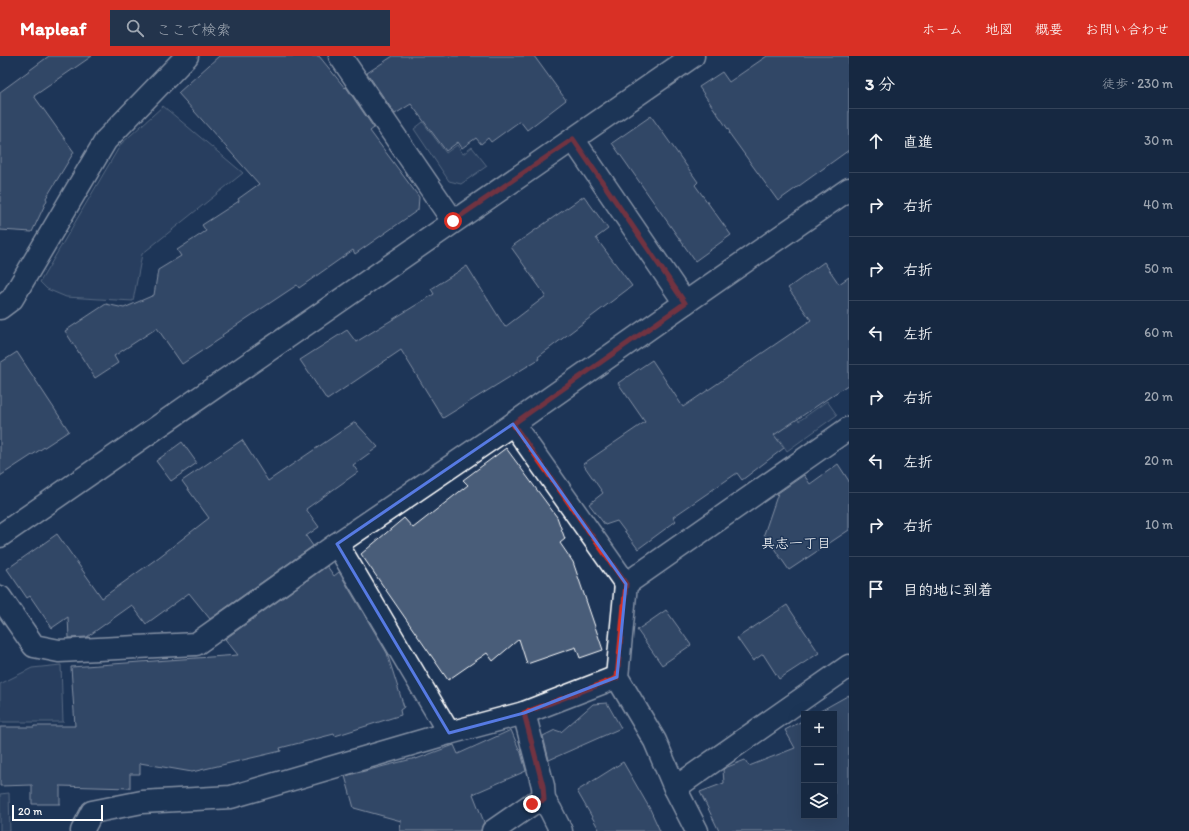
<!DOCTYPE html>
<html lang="ja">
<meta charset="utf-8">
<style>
:root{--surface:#162841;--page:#23344c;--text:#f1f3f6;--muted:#9ea6b1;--line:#35445a;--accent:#d93025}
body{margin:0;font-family:Itim,"Klee One",sans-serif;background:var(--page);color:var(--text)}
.controls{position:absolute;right:12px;bottom:12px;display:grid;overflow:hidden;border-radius:0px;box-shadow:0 4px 16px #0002}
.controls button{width:36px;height:36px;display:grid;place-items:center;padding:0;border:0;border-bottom:1px solid var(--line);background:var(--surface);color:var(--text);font:20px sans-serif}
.scale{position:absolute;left:12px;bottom:10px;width:91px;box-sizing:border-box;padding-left:4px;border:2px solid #fff;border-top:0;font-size:11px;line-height:14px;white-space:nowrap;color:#fff;-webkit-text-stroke:3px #1d3557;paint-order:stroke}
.stop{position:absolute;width:12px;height:12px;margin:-9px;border:3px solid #d93025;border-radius:50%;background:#fff}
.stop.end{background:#d93025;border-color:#fff;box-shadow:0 1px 4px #0008}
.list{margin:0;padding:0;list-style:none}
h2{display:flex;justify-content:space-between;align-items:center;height:52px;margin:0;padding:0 16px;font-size:17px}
h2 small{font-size:13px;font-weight:400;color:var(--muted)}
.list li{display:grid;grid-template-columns:26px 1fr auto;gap:12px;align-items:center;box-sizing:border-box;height:64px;padding:0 16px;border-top:1px solid var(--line)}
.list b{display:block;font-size:15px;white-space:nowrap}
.list em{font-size:13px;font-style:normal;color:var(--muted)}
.icon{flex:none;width:22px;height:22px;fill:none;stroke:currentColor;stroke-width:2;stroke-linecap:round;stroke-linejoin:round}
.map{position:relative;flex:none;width:849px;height:775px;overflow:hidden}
header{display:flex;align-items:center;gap:24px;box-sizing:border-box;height:56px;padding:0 20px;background:var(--accent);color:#fff}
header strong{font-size:19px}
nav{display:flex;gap:22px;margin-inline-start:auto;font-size:14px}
.search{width:280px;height:36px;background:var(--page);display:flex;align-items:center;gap:10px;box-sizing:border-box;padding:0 14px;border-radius:0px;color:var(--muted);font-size:15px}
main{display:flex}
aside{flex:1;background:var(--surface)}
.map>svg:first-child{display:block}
</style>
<header>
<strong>Mapleaf</strong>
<div class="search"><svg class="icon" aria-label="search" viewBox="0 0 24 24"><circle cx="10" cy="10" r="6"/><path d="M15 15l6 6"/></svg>ここで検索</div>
<nav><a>ホーム</a><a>地図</a><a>概要</a><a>お問い合わせ</a></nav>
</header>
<main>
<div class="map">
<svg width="849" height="775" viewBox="0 0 849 775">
<rect width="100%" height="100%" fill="#1d3557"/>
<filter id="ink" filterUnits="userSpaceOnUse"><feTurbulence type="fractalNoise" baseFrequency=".025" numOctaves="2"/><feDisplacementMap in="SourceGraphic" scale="8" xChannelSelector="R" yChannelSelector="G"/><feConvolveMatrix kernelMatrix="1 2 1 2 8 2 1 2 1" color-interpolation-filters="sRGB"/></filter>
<g filter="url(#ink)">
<!-- green -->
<g fill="#364b69" stroke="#9aa5b4">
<path d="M 163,50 L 243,117 L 142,198 L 133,245 L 66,241 L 47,233 L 40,226 L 121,88 Z"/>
<path d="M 423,66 L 446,97 L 457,89 L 463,98 L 472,91 L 487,110 L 461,128 L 449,125 L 414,73 Z"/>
<path d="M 785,345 L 799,365 L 827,345 L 837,359 L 787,395 L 779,383 L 762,395 Z"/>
<path d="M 61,609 L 63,666 L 0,666 L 0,628 L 32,612 Z"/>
<path d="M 9,737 L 10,775 L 0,775 L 0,738 Z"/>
</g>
<!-- building -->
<g fill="#4a5d79" stroke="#fff">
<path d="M 49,0 L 92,0 L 34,40 L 74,96 L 46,142 L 47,144 L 32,176 L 0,174 L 0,36 Z"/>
<path d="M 219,0 L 319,0 L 345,32 L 346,31 L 374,72 L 370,75 L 419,141 L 418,154 L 355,198 L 353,194 L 299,232 L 297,229 L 222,279 L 223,281 L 182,308 L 157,272 L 114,300 L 118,307 L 95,322 L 65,275 L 106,248 L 124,252 L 154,239 L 158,214 L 181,200 L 177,194 L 206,175 L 202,169 L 239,145 L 238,143 L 259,128 L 178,37 Z"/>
<path d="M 393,0 L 534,0 L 566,44 L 527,74 L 520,65 L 491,86 L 488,82 L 481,88 L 476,82 L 462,92 L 458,86 L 446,95 L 411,48 L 395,58 L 367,17 Z"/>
<path d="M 767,0 L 849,0 L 849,94 L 778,145 L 729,77 L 730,76 L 699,31 L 722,16 L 729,26 Z"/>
<path d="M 651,60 L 698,126 L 695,129 L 731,179 L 695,205 L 612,87 Z"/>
<path d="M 584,140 L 608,173 L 596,182 L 632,230 L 538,301 L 539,303 L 443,362 L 401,294 L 327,344 L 300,304 L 347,274 L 356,286 L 434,238 L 431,233 L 467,210 L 505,271 L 546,240 L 511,191 Z"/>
<path d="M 824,206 L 839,228 L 849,221 L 849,328 L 774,379 L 784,392 L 742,424 L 737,417 L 673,461 L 676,465 L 638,493 L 617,465 L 605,469 L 589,448 L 603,437 L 583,408 L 645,366 L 618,327 L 652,304 L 683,351 L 811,264 L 788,232 Z"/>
<path d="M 17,296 L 69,375 L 0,420 L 0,307 Z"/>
<path d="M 355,366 L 378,391 L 353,409 L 358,416 L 306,453 L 319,471 L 306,480 L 313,490 L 210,563 L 189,537 L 146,568 L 132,549 L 87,581 L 69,582 L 68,561 L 52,572 L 30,540 L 27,542 L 7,513 L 57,478 L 102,542 L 159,501 L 209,462 L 182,425 L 242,384 L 268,425 Z"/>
<path d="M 182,386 L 197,407 L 171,425 L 156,405 Z"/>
<path d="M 506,392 L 557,461 L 565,483 L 560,487 L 573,506 L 603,594 L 580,602 L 576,591 L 527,608 L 519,583 L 493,605 L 487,597 L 448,624 L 361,498 L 404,462 L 413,472 L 468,429 L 463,424 Z"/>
<path d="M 838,408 L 849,425 L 849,474 L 789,514 L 764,478 L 778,437 L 804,419 L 810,428 Z"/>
<path d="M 327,510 L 334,520 L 339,516 L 387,597 L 404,651 L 400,654 L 401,659 L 335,680 L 334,678 L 280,692 L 281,695 L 192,716 L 140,707 L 140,718 L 130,718 L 130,732 L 60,730 L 60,748 L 32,748 L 32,729 L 0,730 L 0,671 L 34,671 L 34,670 L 75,670 L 71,611 L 238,599 L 225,583 Z"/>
<path d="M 787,549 L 819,597 L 779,623 L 763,598 L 753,605 L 737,582 Z"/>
<path d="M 666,554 L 691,589 L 662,609 L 637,574 Z"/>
<path d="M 849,639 L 849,775 L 719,775 L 700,736 L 724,727 L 723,714 L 725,712 L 745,704 L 749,710 L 795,692 L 785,674 L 804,664 L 804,760 L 834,760 L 834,658 L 815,658 Z"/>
<path d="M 607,647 L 621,672 L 549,704 L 543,680 L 555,674 L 561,676 L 593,648 Z"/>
<path d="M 511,674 L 519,693 L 520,693 L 526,715 L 473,738 L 484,766 L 482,770 L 481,775 L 400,775 L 401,765 L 354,752 L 345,720 L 416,702 L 416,703 L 454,689 L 458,698 Z"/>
<path d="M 623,706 L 650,753 L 660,775 L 600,775 L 577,735 Z"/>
</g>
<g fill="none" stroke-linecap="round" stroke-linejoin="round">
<!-- minor casing -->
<g stroke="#fff" stroke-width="25">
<g id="minor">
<path d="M 340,0 L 453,165"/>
<path d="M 573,83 L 685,247"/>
<path d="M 0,252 L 12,243 L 106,84 L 187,0"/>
<path d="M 513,368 L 626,528 L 617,621 L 655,685 L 675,732 L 697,775"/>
<path d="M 0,480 L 693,0"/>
<path d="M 337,488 L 449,677 L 524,657 L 617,621"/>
<path d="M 626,528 L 849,372"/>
<path d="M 0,541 L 34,590 L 59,595 L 196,588 L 337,488 L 513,368 L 685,247 L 849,133"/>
<path d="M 524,657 L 543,730 L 544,744 L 551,755 L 561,775"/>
<path d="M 675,732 L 849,610"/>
<path d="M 82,775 L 92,756 L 142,746 L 231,741 L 449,677"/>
<path d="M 493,775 L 532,748 L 544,744"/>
</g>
</g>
<!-- minor -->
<use href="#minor" stroke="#1d3557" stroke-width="22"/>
</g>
</g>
<g fill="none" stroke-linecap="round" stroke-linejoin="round" filter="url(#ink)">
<!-- route -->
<path stroke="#d93025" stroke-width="5" d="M 453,165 L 573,83 L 685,247 L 513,368 L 626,528 L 617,622 L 524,657 L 543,730 L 544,744 L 532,748"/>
</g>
<!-- marked area -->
<path d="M0 0H849V775H0ZM 513,368 L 626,528 L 617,621 L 524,657 L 449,677 L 337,488 Z" fill="#1d3557" fill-opacity=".55" fill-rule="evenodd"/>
<path fill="none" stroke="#567ae2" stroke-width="3" stroke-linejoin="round" d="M 513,368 L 626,528 L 617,621 L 524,657 L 449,677 L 337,488 Z"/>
<g text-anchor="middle" stroke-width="3" stroke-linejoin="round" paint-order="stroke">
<!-- neighbourhood labels -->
<g font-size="14" fill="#fff" stroke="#1d3557">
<text x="796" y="492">具志一丁目</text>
</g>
</g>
</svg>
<div class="controls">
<button>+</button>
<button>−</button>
<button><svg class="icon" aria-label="layers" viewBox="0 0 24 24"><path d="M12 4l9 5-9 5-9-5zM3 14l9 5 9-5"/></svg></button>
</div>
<div class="scale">20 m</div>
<div class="stop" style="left:453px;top:165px"></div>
<div class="stop end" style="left:532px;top:748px"></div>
</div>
<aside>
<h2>3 分<small>徒歩 · 230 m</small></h2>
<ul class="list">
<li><svg class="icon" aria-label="ahead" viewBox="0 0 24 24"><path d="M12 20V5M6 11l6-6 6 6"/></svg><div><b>直進</b></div><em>30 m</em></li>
<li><svg class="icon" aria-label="right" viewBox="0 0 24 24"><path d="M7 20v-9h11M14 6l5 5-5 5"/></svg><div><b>右折</b></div><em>40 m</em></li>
<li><svg class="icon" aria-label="right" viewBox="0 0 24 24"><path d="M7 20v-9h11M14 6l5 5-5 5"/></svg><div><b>右折</b></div><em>50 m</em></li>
<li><svg class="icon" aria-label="left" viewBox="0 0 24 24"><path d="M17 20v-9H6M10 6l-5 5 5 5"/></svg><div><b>左折</b></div><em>60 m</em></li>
<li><svg class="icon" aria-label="right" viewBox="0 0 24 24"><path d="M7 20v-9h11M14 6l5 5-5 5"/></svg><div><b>右折</b></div><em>20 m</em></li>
<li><svg class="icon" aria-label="left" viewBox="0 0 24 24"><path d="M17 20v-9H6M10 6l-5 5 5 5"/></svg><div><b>左折</b></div><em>20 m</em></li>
<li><svg class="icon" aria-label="right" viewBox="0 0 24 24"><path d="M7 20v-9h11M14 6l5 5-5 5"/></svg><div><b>右折</b></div><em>10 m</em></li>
<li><svg class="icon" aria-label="arrive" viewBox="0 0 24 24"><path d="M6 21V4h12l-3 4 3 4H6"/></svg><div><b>目的地に到着</b></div></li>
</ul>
</aside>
</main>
